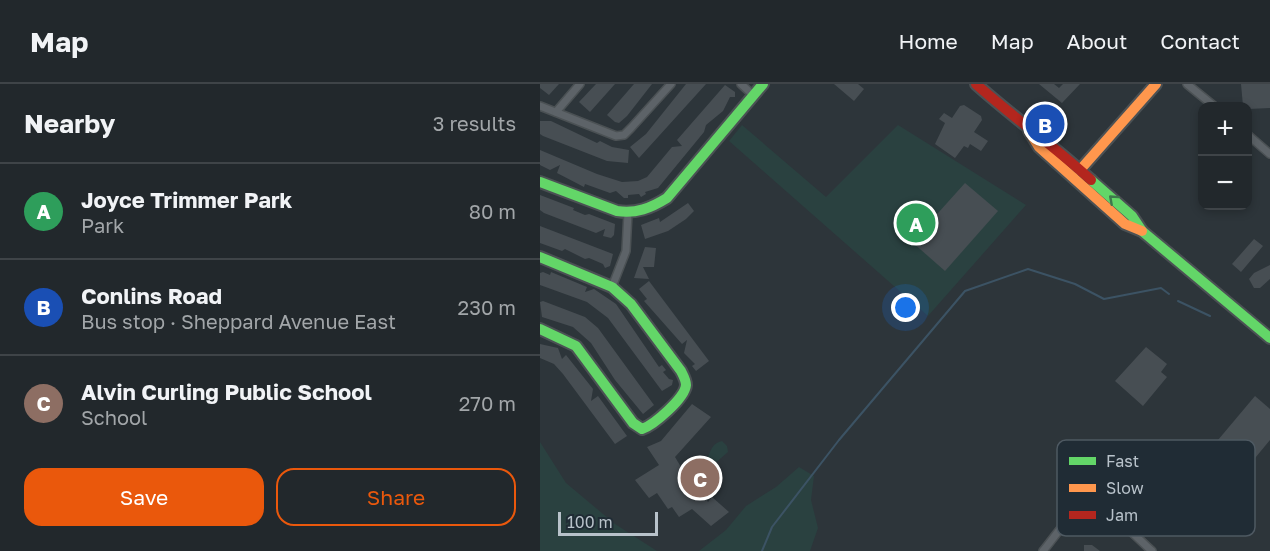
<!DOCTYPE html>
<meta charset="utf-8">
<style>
:root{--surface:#22282c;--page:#2a3034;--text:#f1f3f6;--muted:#a2a6a9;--line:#3f4448;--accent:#ea580c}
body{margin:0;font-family:"Golos Text",sans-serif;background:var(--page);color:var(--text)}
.controls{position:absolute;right:18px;top:18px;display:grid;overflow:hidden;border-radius:12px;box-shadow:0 3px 9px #0003}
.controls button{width:54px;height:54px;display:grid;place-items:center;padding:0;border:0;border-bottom:2px solid var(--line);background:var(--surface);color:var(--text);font:30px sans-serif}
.scale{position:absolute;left:18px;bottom:15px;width:100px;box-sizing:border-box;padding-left:6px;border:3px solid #b8c2ca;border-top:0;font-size:16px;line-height:21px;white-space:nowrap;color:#b8c2ca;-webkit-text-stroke:4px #202c35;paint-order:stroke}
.you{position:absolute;left:366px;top:224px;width:21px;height:21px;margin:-15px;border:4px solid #fff;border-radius:50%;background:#1a73e8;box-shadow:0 0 0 9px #1a73e833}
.badge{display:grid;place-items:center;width:39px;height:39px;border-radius:50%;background:var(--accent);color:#fff;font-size:20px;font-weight:700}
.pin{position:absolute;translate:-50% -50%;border:3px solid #fff;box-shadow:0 2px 6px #0006}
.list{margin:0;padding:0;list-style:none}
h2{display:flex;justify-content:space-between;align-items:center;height:78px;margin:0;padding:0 24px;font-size:26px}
h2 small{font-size:20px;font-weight:400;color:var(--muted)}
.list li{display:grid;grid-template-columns:39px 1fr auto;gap:18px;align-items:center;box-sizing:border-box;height:96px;padding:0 24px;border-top:2px solid var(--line)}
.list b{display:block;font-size:22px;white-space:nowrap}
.list p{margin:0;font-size:20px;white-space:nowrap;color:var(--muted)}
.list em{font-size:20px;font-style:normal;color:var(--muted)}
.actions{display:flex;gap:12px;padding:18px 24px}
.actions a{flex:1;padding:14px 0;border:2px solid var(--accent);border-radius:18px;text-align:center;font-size:21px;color:var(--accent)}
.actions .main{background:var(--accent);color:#fff}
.map{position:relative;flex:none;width:730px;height:467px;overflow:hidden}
header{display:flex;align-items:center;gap:36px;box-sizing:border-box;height:84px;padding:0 30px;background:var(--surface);border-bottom:2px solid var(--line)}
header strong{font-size:28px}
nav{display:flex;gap:33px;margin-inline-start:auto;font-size:21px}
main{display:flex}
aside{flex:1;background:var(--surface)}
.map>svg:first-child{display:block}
</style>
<header>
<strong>Map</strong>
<nav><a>Home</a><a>Map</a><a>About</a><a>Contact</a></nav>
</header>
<main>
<aside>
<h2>Nearby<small>3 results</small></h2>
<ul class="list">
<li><span class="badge" style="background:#2e9e5b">A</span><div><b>Joyce Trimmer Park</b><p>Park</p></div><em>80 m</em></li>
<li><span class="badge" style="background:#1a4fb4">B</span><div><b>Conlins Road</b><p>Bus stop · Sheppard Avenue East</p></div><em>230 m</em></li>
<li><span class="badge" style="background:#8d6e63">C</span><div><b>Alvin Curling Public School</b><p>School</p></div><em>270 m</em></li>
</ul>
<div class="actions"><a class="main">Save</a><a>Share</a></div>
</aside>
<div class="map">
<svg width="730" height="467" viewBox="0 0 730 467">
<rect width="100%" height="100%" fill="#2d353a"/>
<!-- green -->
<g fill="#2a4140">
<path d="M 202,41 L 286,113 L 358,41 L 486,121 L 388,232 L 189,57 Z"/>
<path d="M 182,357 L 187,362 L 188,368 L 173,381 L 168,373 C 171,365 173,359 182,357 Z"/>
<path d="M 0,358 L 26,399 L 75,440 L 117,467 L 0,467 Z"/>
<path d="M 259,383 L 274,392 L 271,416 L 278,444 L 270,467 L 159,467 L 186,446 L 206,422 L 236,403 Z"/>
</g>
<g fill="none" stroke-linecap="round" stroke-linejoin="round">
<!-- stream -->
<g stroke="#3c5364" stroke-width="2">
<path d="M 638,217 L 670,232"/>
<path d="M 222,467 L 232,443 L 299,356 L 425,207 L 488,185 L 535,200 L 564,215 L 621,204 L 629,210"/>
</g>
</g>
<!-- building -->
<g fill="#474e53">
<path d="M 0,0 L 19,0 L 9,11 L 0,4 Z"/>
<path d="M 56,0 L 75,0 L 50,28 L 39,18 Z"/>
<path d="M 94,0 L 112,0 L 87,32 L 79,39 L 75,38 L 67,31 Z"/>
<path d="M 146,0 L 166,0 L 99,74 L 90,63 L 106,50 Z"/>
<path d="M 294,0 L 318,0 L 324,5 L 314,17 Z"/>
<path d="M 499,0 L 514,0 L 519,4 L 523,0 L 540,0 L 522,19 Z"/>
<path d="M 701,0 L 730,0 L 730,24 L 708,25 L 708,22 L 703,22 Z"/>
<path d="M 185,1 L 195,8 L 195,13 L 190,13 L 183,27 L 166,41 L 164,48 L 118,104 L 105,108 L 106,110 L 101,113 L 99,110 L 88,111 L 88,114 L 84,114 L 76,107 L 70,109 L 45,100 L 44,103 L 17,89 L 20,81 L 10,86 L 0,81 L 0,66 L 57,90 L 82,98 L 98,97 L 107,93 L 132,63 L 142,62 L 137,56 Z"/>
<path d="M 424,21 L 441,32 L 442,36 L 434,48 L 448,57 L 441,67 L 430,60 L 428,64 L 424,62 L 415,74 L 395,60 L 405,39 L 399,35 L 404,29 L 412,34 L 420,22 Z"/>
<path d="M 0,37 L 11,37 L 57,59 L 60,57 L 72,63 L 89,66 L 88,79 L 67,77 L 3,52 L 0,50 Z"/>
<path d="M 425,99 L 458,127 L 405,187 L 372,158 Z"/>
<path d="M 0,111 L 34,124 L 33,126 L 45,131 L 49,130 L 75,140 L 74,151 L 71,154 L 63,152 L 65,145 L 56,149 L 4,129 L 0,126 Z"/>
<path d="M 148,119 L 154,127 L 146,135 L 128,147 L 105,155 L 101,141 L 119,134 L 120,138 Z"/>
<path d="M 0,142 L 73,170 L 70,182 L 65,184 L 63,180 L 49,174 L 45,175 L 25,165 L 22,167 L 0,159 Z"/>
<path d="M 714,155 L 723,162 L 701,188 L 692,180 Z"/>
<path d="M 105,163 L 116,164 L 114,183 L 103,183 L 109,195 L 94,194 Z"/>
<path d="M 730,181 L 730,195 L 720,204 L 714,204 L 709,195 L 714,189 Z"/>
<path d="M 3,188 L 10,191 L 11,188 L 47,203 L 45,208 L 54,205 L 76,220 L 119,283 L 122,281 L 126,286 L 123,288 L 129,295 L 133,296 L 132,301 L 122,307 L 68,234 L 47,218 L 0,201 L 0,189 Z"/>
<path d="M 109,197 L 169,277 L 156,287 L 152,282 L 155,280 L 144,269 L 147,256 L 142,260 L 104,217 L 107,215 L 99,205 Z"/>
<path d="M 3,217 L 45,233 L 58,244 L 114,321 L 103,330 L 75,296 L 51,259 L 33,243 L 2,233 L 0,218 Z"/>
<path d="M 0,260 L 18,264 L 22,275 L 26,271 L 53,305 L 51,317 L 58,312 L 87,352 L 75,360 L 23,290 L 14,280 L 0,274 Z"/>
<path d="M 606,263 L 627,280 L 621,288 L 627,293 L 603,322 L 575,297 Z"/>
<path d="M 715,312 L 730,325 L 730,356 L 672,426 L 641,400 Z"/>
<path d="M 152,320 L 171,333 L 135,373 L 141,383 L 151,377 L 166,401 L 160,405 L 168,418 L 172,413 L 189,428 L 171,442 L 152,425 L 139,433 L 132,423 L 128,425 L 117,409 L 109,414 L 95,396 L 119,381 L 107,363 L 121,357 Z"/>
<path d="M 544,461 L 552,461 L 560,467 L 544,467 Z"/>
</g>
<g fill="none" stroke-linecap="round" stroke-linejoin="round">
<!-- street casing -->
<g stroke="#4b5154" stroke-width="10">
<g id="street">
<path d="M 201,0 L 213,11"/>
<path d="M 647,0 L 674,22"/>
<path d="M 0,22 L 76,52 L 84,51 L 91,44 L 131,0"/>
<path d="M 16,28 L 40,0"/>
<path d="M 708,51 L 730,70"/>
<path d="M 72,203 L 86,167 L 88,129"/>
<path d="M 503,467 C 512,456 520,444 530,434 C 558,407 591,449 612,467"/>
</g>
</g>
<!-- fast casing -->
<g stroke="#4b5154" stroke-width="14">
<g id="fast">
<path d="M 551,96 L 592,132 L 602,147 L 730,254"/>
<path d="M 0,98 L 77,127 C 96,130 111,124 127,114 L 223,0"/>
<path d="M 0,173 L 72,203 L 91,220 L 141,287 C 143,291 146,296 146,301 C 145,314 114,341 102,345 L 93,339 L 36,262 L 0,245"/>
</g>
</g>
<!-- slow casing -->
<g stroke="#4b5154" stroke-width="14">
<g id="slow">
<path d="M 489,47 L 499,63 L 585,140 L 602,147"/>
<path d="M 540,86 L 616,0"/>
</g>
</g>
<!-- jam casing -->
<g stroke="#4b5154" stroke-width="14">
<path id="jam" d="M 436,0 C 474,34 514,62 551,96"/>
</g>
<!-- street -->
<use href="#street" stroke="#5d6368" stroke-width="7"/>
<!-- fast -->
<use href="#fast" stroke="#63d668" stroke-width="10"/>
<!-- slow -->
<use href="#slow" stroke="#ff974d" stroke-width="10"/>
<!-- jam -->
<use href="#jam" stroke="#b3261e" stroke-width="10"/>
</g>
<!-- one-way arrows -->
<defs><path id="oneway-chevron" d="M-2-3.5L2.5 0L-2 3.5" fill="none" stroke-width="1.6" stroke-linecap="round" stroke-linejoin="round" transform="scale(1.5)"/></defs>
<use stroke="#3e784c" href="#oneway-chevron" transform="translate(573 115) rotate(-138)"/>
<!-- legend -->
<rect x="517" y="356" width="198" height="96" rx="9" fill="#202c35" stroke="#4e5962" stroke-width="1.5"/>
<rect x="529" y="373" width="27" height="8" fill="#63d668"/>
<rect x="529" y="400" width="27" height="8" fill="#ff974d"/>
<rect x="529" y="427" width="27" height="8" fill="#b3261e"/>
<g font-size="16" fill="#b8c2ca">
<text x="566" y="383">Fast</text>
<text x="566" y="410">Slow</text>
<text x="566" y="437">Jam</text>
</g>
</svg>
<div class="controls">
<button>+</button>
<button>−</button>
</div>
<div class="scale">100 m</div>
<div class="you"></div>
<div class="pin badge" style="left:376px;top:139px;background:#2e9e5b">A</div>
<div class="pin badge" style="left:505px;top:40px;background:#1a4fb4">B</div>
<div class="pin badge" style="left:160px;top:394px;background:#8d6e63">C</div>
</div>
</main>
